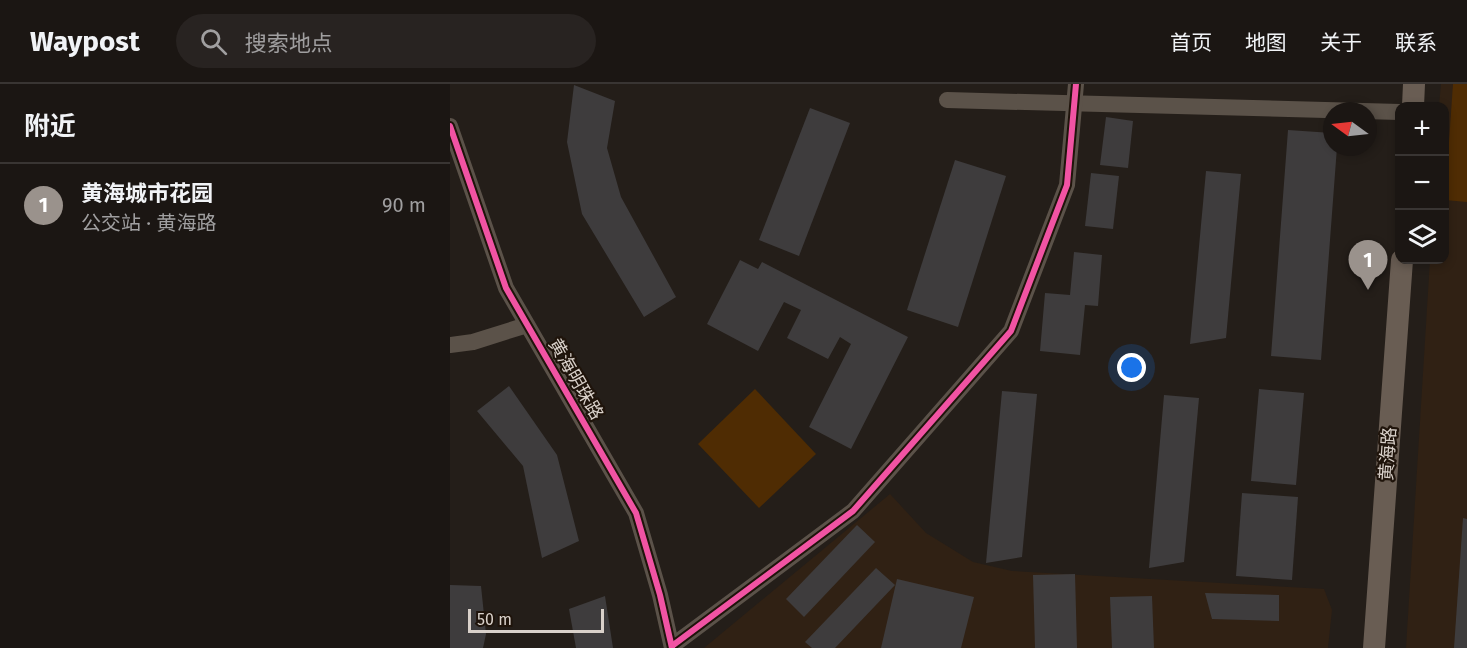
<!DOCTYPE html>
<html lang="zh">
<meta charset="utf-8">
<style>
:root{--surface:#1b1613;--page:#282321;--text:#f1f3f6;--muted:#a09fa0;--line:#393533;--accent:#9a928c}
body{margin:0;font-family:"Fira Sans","Noto Sans SC",sans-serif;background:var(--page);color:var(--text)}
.controls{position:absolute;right:18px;top:18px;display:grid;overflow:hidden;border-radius:12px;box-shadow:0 3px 9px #0003}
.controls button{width:54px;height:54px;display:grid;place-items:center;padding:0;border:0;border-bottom:2px solid var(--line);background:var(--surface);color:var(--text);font:30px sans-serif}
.compass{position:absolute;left:873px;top:18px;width:54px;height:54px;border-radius:50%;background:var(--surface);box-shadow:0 3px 9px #0003;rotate:285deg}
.scale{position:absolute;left:18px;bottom:15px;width:136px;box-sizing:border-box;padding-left:6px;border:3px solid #d9d1ca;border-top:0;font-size:16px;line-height:21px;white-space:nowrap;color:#d9d1ca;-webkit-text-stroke:4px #1f140b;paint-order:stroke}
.you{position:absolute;left:682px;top:284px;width:21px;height:21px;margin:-15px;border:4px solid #fff;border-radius:50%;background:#1a73e8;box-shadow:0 0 0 9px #1a73e833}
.badge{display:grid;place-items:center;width:39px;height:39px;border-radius:50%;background:var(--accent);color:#fff;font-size:20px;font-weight:700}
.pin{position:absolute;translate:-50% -50px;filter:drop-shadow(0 2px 3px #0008)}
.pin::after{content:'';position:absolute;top:32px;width:21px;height:18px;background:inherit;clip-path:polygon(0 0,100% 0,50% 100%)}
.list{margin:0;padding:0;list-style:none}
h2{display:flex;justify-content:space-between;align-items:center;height:78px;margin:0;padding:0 24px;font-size:26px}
h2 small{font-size:20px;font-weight:400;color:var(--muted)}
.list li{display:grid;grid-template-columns:39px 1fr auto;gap:18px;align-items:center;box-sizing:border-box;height:84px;padding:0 24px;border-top:2px solid var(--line)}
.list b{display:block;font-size:22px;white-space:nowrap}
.list p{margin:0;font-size:20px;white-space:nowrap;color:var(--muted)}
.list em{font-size:20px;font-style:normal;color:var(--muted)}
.icon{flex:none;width:33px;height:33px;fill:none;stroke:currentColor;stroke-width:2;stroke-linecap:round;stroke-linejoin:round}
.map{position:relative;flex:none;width:1017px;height:564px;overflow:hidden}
header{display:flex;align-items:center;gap:36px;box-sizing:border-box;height:84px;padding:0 30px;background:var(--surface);border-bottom:2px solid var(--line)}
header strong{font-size:28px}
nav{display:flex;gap:33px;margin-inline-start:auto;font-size:21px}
.search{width:420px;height:54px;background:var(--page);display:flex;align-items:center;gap:15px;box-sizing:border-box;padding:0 21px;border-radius:33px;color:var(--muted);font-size:22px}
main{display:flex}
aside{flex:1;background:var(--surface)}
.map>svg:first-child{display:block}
</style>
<header>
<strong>Waypost</strong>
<div class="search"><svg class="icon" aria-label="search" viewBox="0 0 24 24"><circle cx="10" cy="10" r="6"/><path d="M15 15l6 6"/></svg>搜索地点</div>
<nav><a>首页</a><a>地图</a><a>关于</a><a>联系</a></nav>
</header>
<main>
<aside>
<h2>附近<small></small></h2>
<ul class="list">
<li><span class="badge">1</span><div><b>黄海城市花园</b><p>公交站 · 黄海路</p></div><em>90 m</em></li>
</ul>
</aside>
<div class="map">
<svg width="1017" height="564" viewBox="0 0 1017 564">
<rect width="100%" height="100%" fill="#241e19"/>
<!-- built -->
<g fill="#302114">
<path d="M 991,0 L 1017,0 L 1017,564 L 956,564 L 980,176 L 994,176 L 994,22 L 989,22 Z"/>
<path d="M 440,410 L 476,449 L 523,478 L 562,487 L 874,505 L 882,526 L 878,564 L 254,564 Z"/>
</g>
<!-- green -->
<g fill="#4f2c03">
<path d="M 1003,0 L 1017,0 L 1017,118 L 995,116 Z"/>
<path d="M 305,305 L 366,370 L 309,424 L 248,360 Z"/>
</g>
<!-- building -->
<g fill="#3e3c3d">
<path d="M 124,1 L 165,17 L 157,64 L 171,113 L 226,213 L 194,233 L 132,130 L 117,58 Z"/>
<path d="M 360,24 L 400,39 L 349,172 L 309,156 Z"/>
<path d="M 656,33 L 683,37 L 678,84 L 650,81 Z"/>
<path d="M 838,46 L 882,49 L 882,63 L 887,63 L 871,276 L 821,272 Z"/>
<path d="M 505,76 L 556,92 L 508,243 L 457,226 Z"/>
<path d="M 756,87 L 791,90 L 776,254 L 740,260 Z"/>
<path d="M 641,89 L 669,92 L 663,145 L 635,142 Z"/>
<path d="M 624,168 L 652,171 L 648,222 L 635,221 L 630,271 L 590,267 L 595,209 L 620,211 Z"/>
<path d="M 290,176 L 308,185 L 312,178 L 458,253 L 401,365 L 359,343 L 401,260 L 390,253 L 378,275 L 337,254 L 351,226 L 334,218 L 308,267 L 257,240 Z"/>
<path d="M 59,302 L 107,371 L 129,457 L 92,474 L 73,382 L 27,327 Z"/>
<path d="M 809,305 L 854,309 L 846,401 L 801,397 Z"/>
<path d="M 552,307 L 587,310 L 572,473 L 536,479 Z"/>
<path d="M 714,311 L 749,314 L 734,478 L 699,484 Z"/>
<path d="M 792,409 L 848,413 L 842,496 L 786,492 Z"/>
<path d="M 1013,434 L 1017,435 L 1017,564 L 1004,564 Z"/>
<path d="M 407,441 L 425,458 L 354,533 L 336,515 Z"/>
<path d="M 426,484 L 445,501 L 385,564 L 362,564 L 355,558 Z"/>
<path d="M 625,490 L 627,564 L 585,564 L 583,491 Z"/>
<path d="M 447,495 L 524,513 L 511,564 L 431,564 Z"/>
<path d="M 0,501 L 31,502 L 36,550 L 33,564 L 0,564 Z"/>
<path d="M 755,509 L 829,511 L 829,537 L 762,535 Z"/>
<path d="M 155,512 L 163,564 L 126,564 L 119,525 Z"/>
<path d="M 702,512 L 704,564 L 662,564 L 660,513 Z"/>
</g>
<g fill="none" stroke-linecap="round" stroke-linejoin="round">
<!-- street -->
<g stroke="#5b5249" stroke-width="16">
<path d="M 497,16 L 950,28"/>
<path d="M 0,42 L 56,204 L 186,429 L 210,511 L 222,564"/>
<path d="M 0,261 L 23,258 L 77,241"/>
<path d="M 222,562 L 403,427 L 561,247 L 617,101 L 626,0"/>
</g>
<!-- secondary -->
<g stroke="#695d53" stroke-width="22">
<path d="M 963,22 L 964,0"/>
<path d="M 924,564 L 952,176"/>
</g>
<!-- cycleway casing -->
<g stroke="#1f140b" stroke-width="10">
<g id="cycleway">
<path d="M 0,42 L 56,204 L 186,429 L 210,511 L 222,564"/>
<path d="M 222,562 L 403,427 L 561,247 L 617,101 L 626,0"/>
</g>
</g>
<!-- cycleway -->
<use href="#cycleway" stroke="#f153a3" stroke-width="6"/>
</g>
<g text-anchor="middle" stroke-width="4.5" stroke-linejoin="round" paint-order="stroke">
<!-- street labels -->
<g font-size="18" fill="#d9d1ca" stroke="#1f140b">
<text transform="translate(126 295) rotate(60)" y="6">黄海明珠路</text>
<text transform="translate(938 370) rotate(-86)" y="6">黄海路</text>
</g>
</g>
</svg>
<div class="controls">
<button>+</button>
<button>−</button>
<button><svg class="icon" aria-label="layers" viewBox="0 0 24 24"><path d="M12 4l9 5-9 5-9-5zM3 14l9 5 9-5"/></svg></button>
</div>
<svg class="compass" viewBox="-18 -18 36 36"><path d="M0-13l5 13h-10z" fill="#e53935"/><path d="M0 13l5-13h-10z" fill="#a09fa0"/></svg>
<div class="scale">50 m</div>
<div class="you"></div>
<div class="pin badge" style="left:918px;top:206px">1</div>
</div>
</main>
